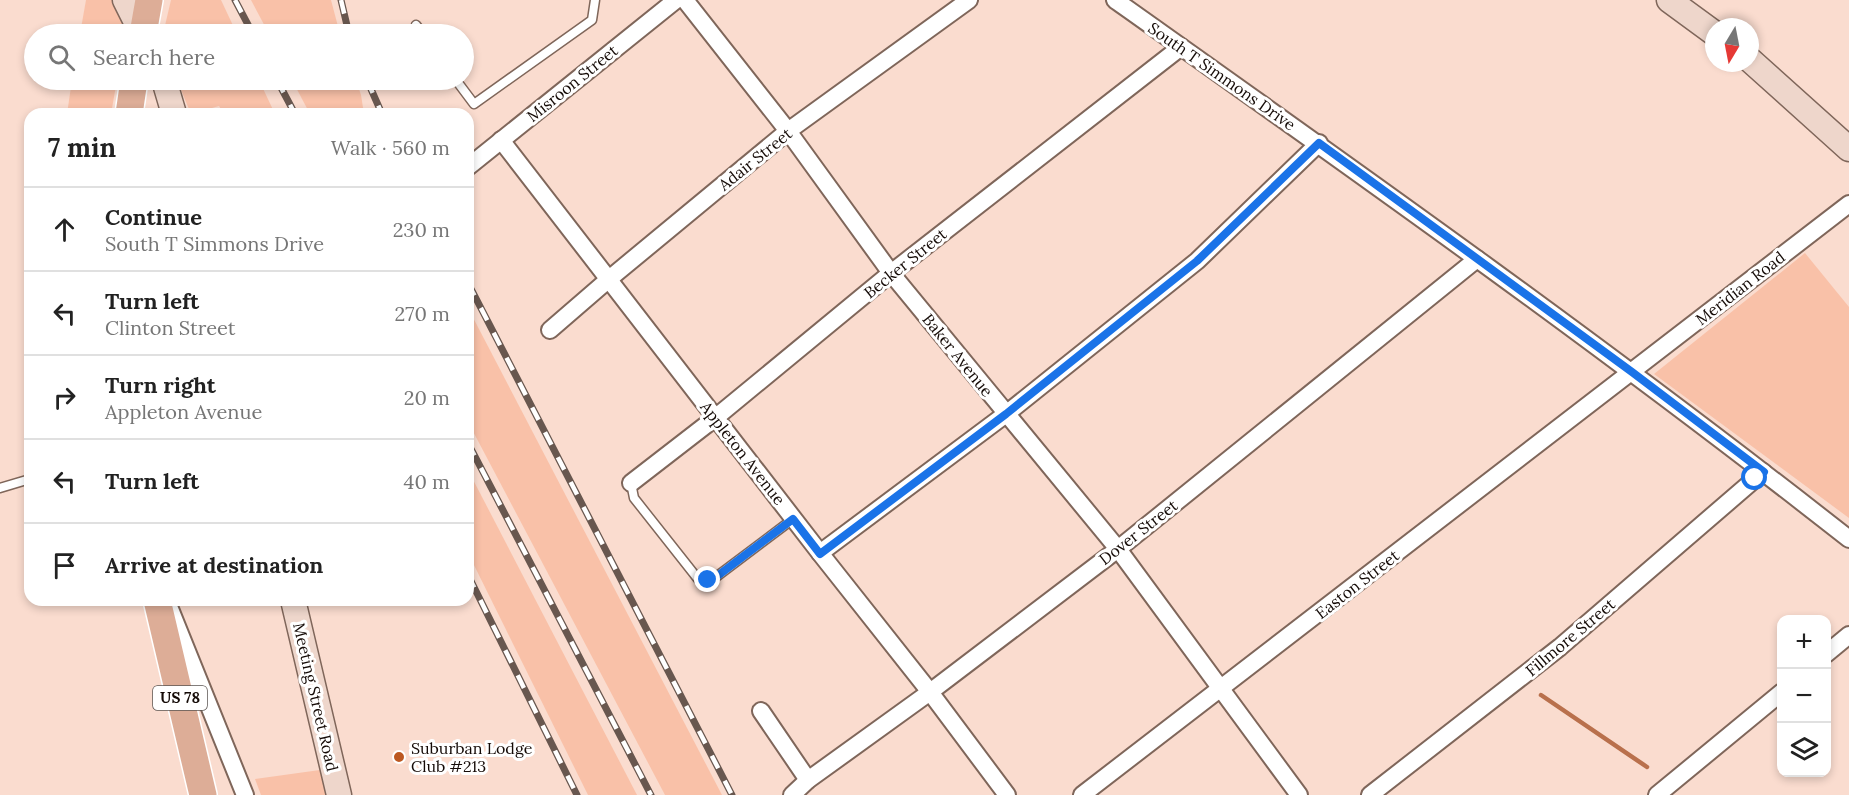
<!DOCTYPE html>
<meta charset="utf-8">
<style>
:root{--surface:#fff;--page:#f6f6f6;--text:#222;--muted:#767676;--line:#e0e0e0}
body{margin:0;font-family:Lora,serif;background:var(--page);color:var(--text)}
.controls{position:absolute;right:18px;bottom:18px;display:grid;overflow:hidden;border-radius:12px;box-shadow:0 3px 9px #0003}
.controls button{width:54px;height:54px;display:grid;place-items:center;padding:0;border:0;border-bottom:2px solid var(--line);background:var(--surface);color:var(--text);font:30px sans-serif}
.compass{position:absolute;left:1705px;top:18px;width:54px;height:54px;border-radius:50%;background:var(--surface);box-shadow:0 3px 9px #0003;rotate:190deg}
.stop{position:absolute;width:18px;height:18px;margin:-14px;border:4px solid #1a73e8;border-radius:50%;background:#fff}
.stop.end{background:#1a73e8;border-color:#fff;box-shadow:0 2px 6px #0008}
.list{margin:0;padding:0;list-style:none}
h2{display:flex;justify-content:space-between;align-items:center;height:78px;margin:0;padding:0 24px;font-size:26px}
h2 small{font-size:20px;font-weight:400;color:var(--muted)}
.list li{display:grid;grid-template-columns:39px 1fr auto;gap:18px;align-items:center;box-sizing:border-box;height:84px;padding:0 24px;border-top:2px solid var(--line)}
.list b{display:block;font-size:22px;white-space:nowrap}
.list p{margin:0;font-size:20px;white-space:nowrap;color:var(--muted)}
.list em{font-size:20px;font-style:normal;color:var(--muted)}
.icon{flex:none;width:33px;height:33px;fill:none;stroke:currentColor;stroke-width:2;stroke-linecap:round;stroke-linejoin:round}
.map{position:relative;flex:none;width:1849px;height:795px;overflow:hidden}
.search{position:absolute;background:var(--surface);box-shadow:0 3px 9px #0003;left:24px;top:24px;width:450px;height:66px;display:flex;align-items:center;gap:15px;box-sizing:border-box;padding:0 21px;border-radius:33px;color:var(--muted);font-size:22px}
.panel{position:absolute;background:var(--surface);box-shadow:0 3px 9px #0003;left:24px;top:108px;width:450px;height:498px;border-radius:18px}
.map>svg:first-child{display:block}
</style>
<div class="map">
<svg width="1849" height="795" viewBox="0 0 1849 795">
<rect width="100%" height="100%" fill="#fadccf"/>
<!-- green -->
<g fill="#f9c1a8">
<path d="M 86,0 L 115,0 L 127,25 L 125,34 L 80,34 Z"/>
<path d="M 171,0 L 221,0 L 237,34 L 163,34 Z"/>
<path d="M 251,0 L 331,0 L 340,34 L 269,34 Z"/>
<path d="M 72,80 L 117,80 L 111,114 L 67,114 Z"/>
<path d="M 177,80 L 259,80 L 275,114 L 224,114 L 219,106 L 191,114 Z"/>
<path d="M 292,80 L 356,80 L 361,95 L 364,114 L 310,114 Z"/>
<path d="M 1805,253 L 1849,307 L 1849,518 L 1654,374 Z"/>
<path d="M 468,308 L 722,795 L 665,795 L 468,422 Z"/>
<path d="M 468,470 L 637,795 L 588,795 L 468,553 Z"/>
<path d="M 327,769 L 333,795 L 261,795 L 255,779 Z"/>
</g>
<g fill="none" stroke-linecap="round" stroke-linejoin="round">
<!-- stream -->
<path stroke="#b9704c" stroke-width="4.5" d="M 1541,695 L 1647,767"/>
<!-- lane casing -->
<g stroke="#7f665a" stroke-width="11">
<g id="lane">
<path d="M 416,25 L 423,34"/>
<path d="M 456,80 L 474,104 L 592,20 L 595,0"/>
<path d="M 631,483 L 634,498 L 698,579 L 708,580 L 716,577 L 793,519"/>
<path d="M 0,488 L 30,479"/>
</g>
</g>
<!-- street casing -->
<g stroke="#7f665a" stroke-width="20">
<g id="street">
<path d="M 685,0 L 788,131 L 891,273 L 1118,549 L 1299,795"/>
<path d="M 1115,0 C 1363,176 1610,351 1849,539"/>
<path d="M 501,140 L 820,553 L 930,692 L 1007,795"/>
<path d="M 468,167 L 676,0"/>
<path d="M 550,330 L 609,279 L 788,131 L 969,0"/>
<path d="M 631,483 L 715,418 L 891,273 L 1181,47"/>
<path d="M 820,553 L 1006,414 L 1197,261 L 1319,143"/>
<path d="M 170,609 L 245,795"/>
<path d="M 1826,654 L 1849,635"/>
<path d="M 761,711 L 808,780"/>
<path d="M 792,795 L 808,780 L 930,692 L 1118,549 L 1477,259"/>
<path d="M 1082,795 L 1849,204"/>
<path d="M 1370,795 L 1560,647 L 1763,472"/>
<path d="M 1657,795 L 1782,692"/>
</g>
</g>
<!-- secondary casing -->
<g stroke="#7f665a" stroke-width="27">
<g id="secondary">
<path d="M 125,0 L 142,34"/>
<path d="M 1669,0 L 1714,33"/>
<path d="M 1750,60 L 1849,149"/>
<path d="M 164,80 L 174,114"/>
<path d="M 293,600 L 339,795"/>
</g>
</g>
<!-- primary casing -->
<g stroke="#fff" stroke-width="30">
<g id="primary">
<path d="M 143,34 L 149,0"/>
<path d="M 129,114 L 134,80"/>
<path d="M 157,600 L 203,795"/>
</g>
</g>
<!-- lane -->
<use href="#lane" stroke="#fff" stroke-width="8"/>
<!-- street -->
<use href="#street" stroke="#fff" stroke-width="16"/>
<!-- secondary -->
<use href="#secondary" stroke="#eed6cb" stroke-width="24"/>
<!-- primary -->
<use href="#primary" stroke="#ddad97" stroke-width="27"/>
<!-- rail casing -->
<g stroke="#68574f" stroke-width="7">
<g id="rail">
<path d="M 235,0 L 253,34"/>
<path d="M 341,0 L 349,34"/>
<path d="M 277,80 L 295,114"/>
<path d="M 367,80 L 382,114"/>
<path d="M 468,283 L 732,795"/>
<path d="M 468,443 L 651,795"/>
<path d="M 468,575 L 577,795"/>
</g>
</g>
<!-- rail -->
<use href="#rail" stroke="#fff" stroke-width="4.5" stroke-dasharray="14" stroke-linecap="butt"/>
</g>
<g fill="none" stroke-linecap="round" stroke-linejoin="round">
<!-- route -->
<path stroke="#1a73e8" stroke-width="8" d="M 708,580 L 716,577 L 793,519 L 820,554 L 1006,414 L 1197,261 L 1319,143 L 1632,372 L 1764,472 L 1755,478"/>
</g>
<!-- markers -->
<circle fill="#bc5821" stroke="#fff" stroke-width="2" cx="399" cy="757" r="6"/>
<g text-anchor="middle" stroke-width="6" stroke-linejoin="round" paint-order="stroke">
<!-- shield labels -->
<rect fill="#fff" stroke="#5a5451" stroke-width="1.5" x="153" y="686" width="54" height="24" rx="4.5"/>
<g font-size="15" font-weight="bold" fill="#140a06">
<text x="180" y="703">US 78</text>
</g>
<!-- street labels -->
<g font-size="16" fill="#140a06" stroke="#fff">
<text transform="translate(1222 76) rotate(35)" y="6">South T Simmons Drive</text>
<text transform="translate(572 83) rotate(-39)" y="6">Misroon Street</text>
<text transform="translate(755 159) rotate(-39)" y="6">Adair Street</text>
<text transform="translate(905 263) rotate(-39)" y="6">Becker Street</text>
<text transform="translate(1740 288) rotate(-38)" y="6">Meridian Road</text>
<text transform="translate(958 355) rotate(51)" y="6">Baker Avenue</text>
<text transform="translate(743 453) rotate(52)" y="6">Appleton Avenue</text>
<text transform="translate(1138 532) rotate(-38)" y="6">Dover Street</text>
<text transform="translate(1357 584) rotate(-38)" y="6">Easton Street</text>
<text transform="translate(1570 637) rotate(-40)" y="6">Fillmore Street</text>
<text transform="translate(316 697) rotate(77)" y="6">Meeting Street Road</text>
</g>
<!-- poi labels -->
<g font-size="16" fill="#140a06" stroke="#fff" text-anchor="start">
<text x="411" y="754">Suburban Lodge<tspan x="411" dy="18">Club #213</tspan></text>
</g>
</g>
</svg>
<div class="controls">
<button>+</button>
<button>−</button>
<button><svg class="icon" aria-label="layers" viewBox="0 0 24 24"><path d="M12 4l9 5-9 5-9-5zM3 14l9 5 9-5"/></svg></button>
</div>
<svg class="compass" viewBox="-18 -18 36 36"><path d="M0-13l5 13h-10z" fill="#e53935"/><path d="M0 13l5-13h-10z" fill="#767676"/></svg>
<div class="stop" style="left:1755px;top:478px"></div>
<div class="stop end" style="left:708px;top:580px"></div>
<div class="search"><svg class="icon" aria-label="search" viewBox="0 0 24 24"><circle cx="10" cy="10" r="6"/><path d="M15 15l6 6"/></svg>Search here</div>
<section class="panel">
<h2>7 min<small>Walk · 560 m</small></h2>
<ul class="list">
<li><svg class="icon" aria-label="ahead" viewBox="0 0 24 24"><path d="M12 20V5M6 11l6-6 6 6"/></svg><div><b>Continue</b><p>South T Simmons Drive</p></div><em>230 m</em></li>
<li><svg class="icon" aria-label="left" viewBox="0 0 24 24"><path d="M17 20v-9H6M10 6l-5 5 5 5"/></svg><div><b>Turn left</b><p>Clinton Street</p></div><em>270 m</em></li>
<li><svg class="icon" aria-label="right" viewBox="0 0 24 24"><path d="M7 20v-9h11M14 6l5 5-5 5"/></svg><div><b>Turn right</b><p>Appleton Avenue</p></div><em>20 m</em></li>
<li><svg class="icon" aria-label="left" viewBox="0 0 24 24"><path d="M17 20v-9H6M10 6l-5 5 5 5"/></svg><div><b>Turn left</b></div><em>40 m</em></li>
<li><svg class="icon" aria-label="arrive" viewBox="0 0 24 24"><path d="M6 21V4h12l-3 4 3 4H6"/></svg><div><b>Arrive at destination</b></div></li>
</ul>
</section>
</div>
